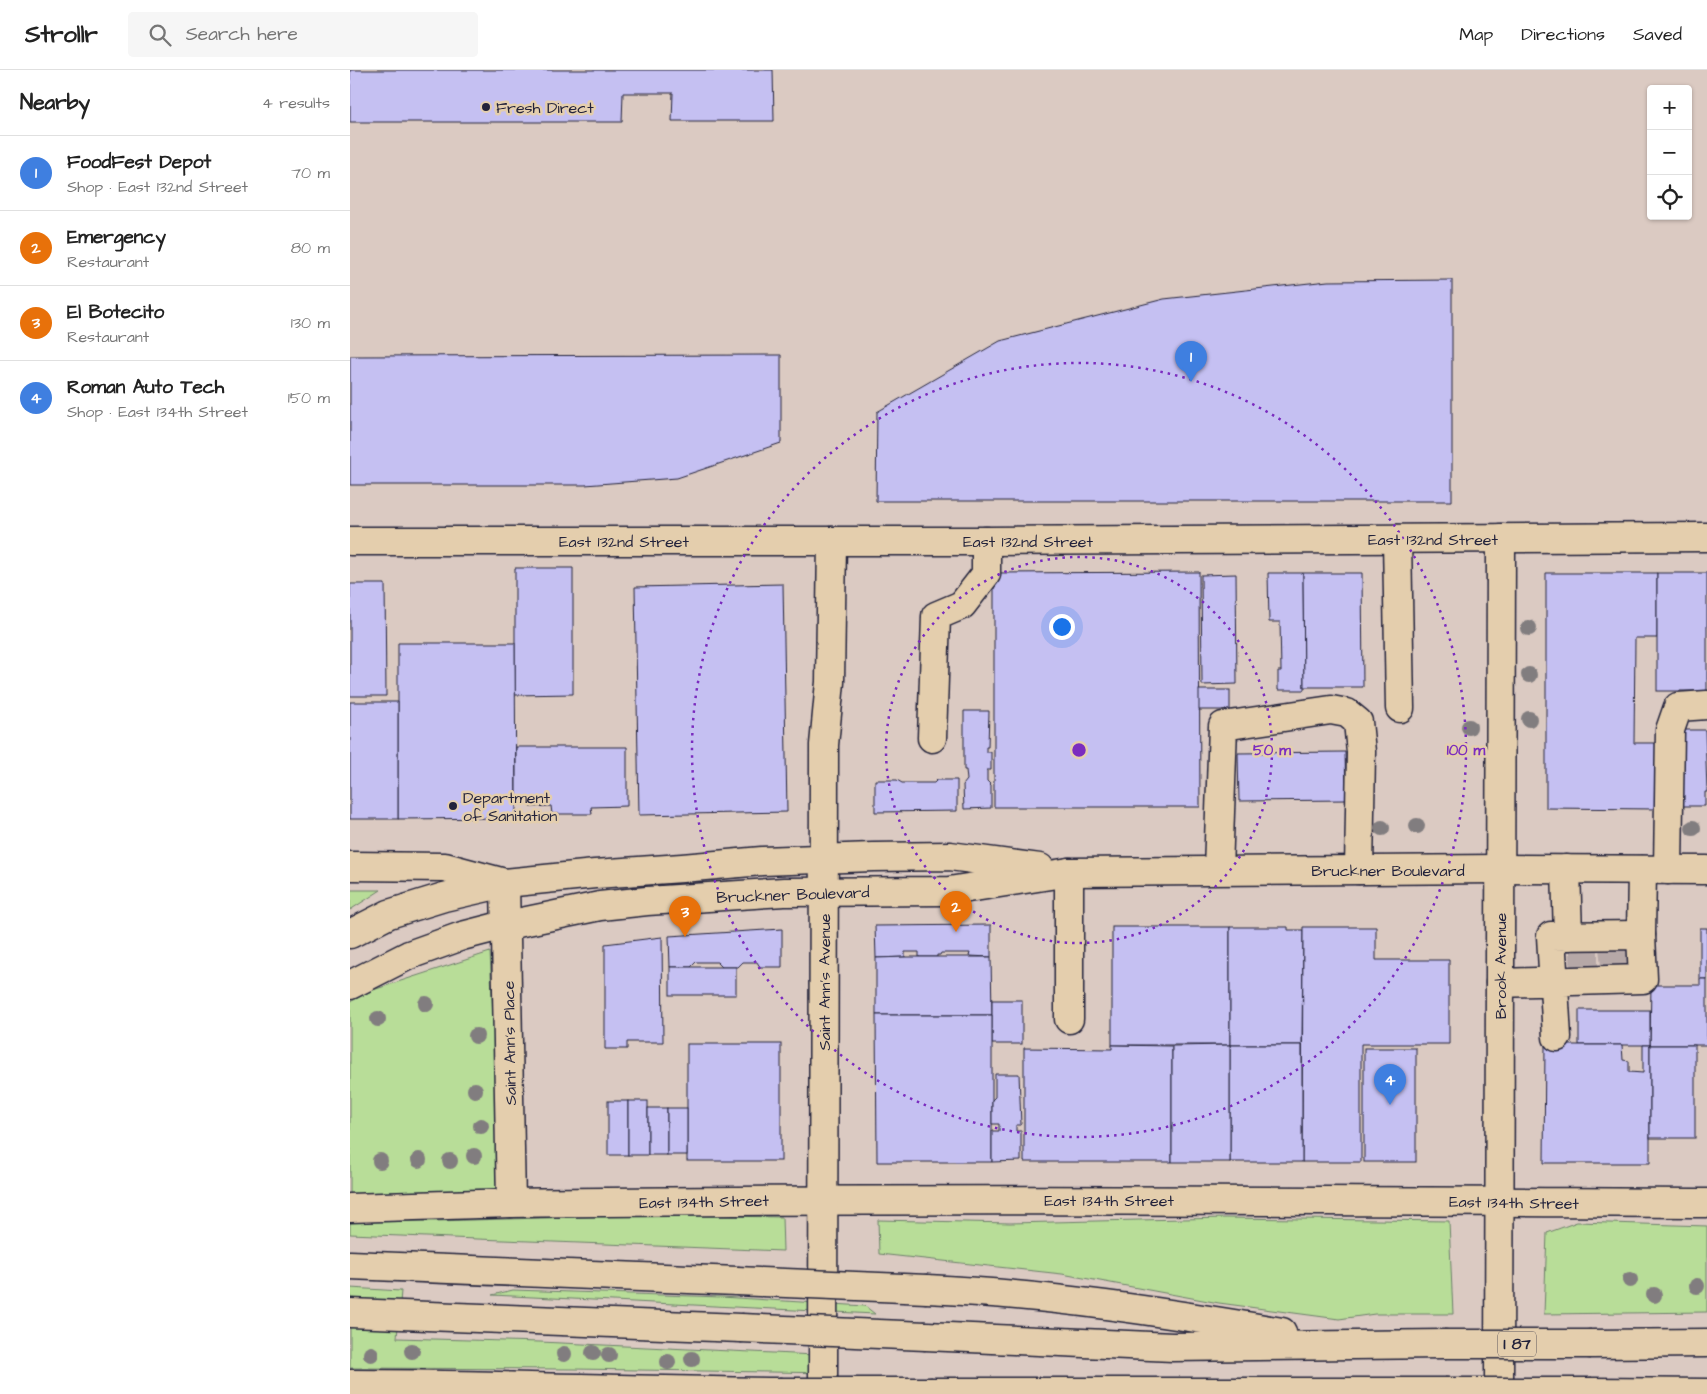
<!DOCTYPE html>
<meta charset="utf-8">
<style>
:root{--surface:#fff;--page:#f6f6f6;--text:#222;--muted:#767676;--line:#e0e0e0;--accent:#ea580c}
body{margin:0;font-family:"Architects Daughter",sans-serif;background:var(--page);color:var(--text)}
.controls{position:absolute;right:15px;top:15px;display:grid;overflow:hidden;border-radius:5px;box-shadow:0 1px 4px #0004}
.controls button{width:45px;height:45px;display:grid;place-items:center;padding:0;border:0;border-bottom:1px solid var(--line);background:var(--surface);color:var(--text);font:25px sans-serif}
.you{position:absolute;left:711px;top:556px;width:18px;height:18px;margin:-12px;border:4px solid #fff;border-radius:50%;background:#1a73e8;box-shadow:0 0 0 8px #1a73e833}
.badge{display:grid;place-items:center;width:32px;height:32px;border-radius:50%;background:var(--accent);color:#fff;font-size:16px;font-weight:700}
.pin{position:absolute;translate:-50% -41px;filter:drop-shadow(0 1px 2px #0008)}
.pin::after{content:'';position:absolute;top:26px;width:18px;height:15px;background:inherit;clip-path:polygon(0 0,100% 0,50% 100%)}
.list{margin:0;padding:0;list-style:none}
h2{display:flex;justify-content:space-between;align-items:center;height:65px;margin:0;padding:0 20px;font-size:21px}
h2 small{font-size:16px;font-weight:400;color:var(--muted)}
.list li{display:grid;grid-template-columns:32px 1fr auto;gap:15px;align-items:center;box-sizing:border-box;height:75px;padding:0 20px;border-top:1px solid var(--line)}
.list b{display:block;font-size:19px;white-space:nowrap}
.list p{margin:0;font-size:16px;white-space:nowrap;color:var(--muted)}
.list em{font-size:16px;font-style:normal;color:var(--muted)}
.icon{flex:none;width:28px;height:28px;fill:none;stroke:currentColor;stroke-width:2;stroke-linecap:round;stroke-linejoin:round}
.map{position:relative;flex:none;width:1357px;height:1324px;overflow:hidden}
header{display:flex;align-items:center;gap:30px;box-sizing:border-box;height:70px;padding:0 25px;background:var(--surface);border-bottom:1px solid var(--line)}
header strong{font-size:24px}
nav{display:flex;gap:28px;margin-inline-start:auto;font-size:18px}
.search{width:350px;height:45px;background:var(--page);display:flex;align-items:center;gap:12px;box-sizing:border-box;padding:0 18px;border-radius:5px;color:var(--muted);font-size:19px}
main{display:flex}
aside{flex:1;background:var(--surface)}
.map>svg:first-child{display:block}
</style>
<header>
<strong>Strollr</strong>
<div class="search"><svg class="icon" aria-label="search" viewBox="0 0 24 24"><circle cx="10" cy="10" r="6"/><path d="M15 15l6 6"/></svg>Search here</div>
<nav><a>Map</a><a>Directions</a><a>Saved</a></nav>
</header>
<main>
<aside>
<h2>Nearby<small>4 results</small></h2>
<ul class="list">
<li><span class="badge" style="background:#3f7fe0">1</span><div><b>FoodFest Depot</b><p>Shop · East 132nd Street</p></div><em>70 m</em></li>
<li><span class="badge" style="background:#e8710a">2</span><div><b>Emergency</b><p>Restaurant</p></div><em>80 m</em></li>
<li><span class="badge" style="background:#e8710a">3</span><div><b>El Botecito</b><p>Restaurant</p></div><em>130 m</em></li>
<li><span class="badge" style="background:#3f7fe0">4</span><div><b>Roman Auto Tech</b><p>Shop · East 134th Street</p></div><em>150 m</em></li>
</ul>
</aside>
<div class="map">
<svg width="1357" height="1324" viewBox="0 0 1357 1324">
<rect width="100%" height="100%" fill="#dbcac2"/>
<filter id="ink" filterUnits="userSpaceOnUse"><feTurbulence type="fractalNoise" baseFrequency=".02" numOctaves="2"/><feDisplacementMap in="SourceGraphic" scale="10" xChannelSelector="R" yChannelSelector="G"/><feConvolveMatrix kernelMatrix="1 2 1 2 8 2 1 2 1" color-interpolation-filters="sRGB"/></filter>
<g filter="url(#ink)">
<!-- green -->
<g fill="#b8dd98" stroke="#6d806a">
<path d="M 0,820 L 31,820 L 0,840 Z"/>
<path d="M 140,882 L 151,1121 L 0,1129 L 0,932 L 23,920 Z"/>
<path d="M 302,1145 L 432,1147 L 433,1181 L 0,1164 L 0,1152 L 85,1151 Z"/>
<path d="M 876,1148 L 1099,1151 L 1103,1244 L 1025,1244 L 989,1249 L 869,1233 L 712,1204 L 529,1184 L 528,1150 L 660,1153 Z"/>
<path d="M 1227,1152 L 1357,1156 L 1357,1242 L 1194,1244 L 1197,1163 Z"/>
<path d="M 0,1218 L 51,1221 L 47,1268 L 190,1272 L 486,1286 L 485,1303 L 224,1299 L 0,1298 Z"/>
<path d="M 163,1220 L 371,1227 L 515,1236 L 525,1244 L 142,1225 Z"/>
</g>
<!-- building -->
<g fill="#c5c0f2" stroke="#22223b">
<path d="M 0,0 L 423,0 L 424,51 L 322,51 L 323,23 L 273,23 L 272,52 L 0,52 Z"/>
<path d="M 1102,210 L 1102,431 L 526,431 L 527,342 L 650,271 L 814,229 L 978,211 Z"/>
<path d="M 431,285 L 431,373 L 327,408 L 235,415 L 0,415 L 0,286 Z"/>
<path d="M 165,498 L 223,498 L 223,624 L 165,625 Z"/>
<path d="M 849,502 L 850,737 L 644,737 L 644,503 Z"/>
<path d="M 918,503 L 953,503 L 954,620 L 928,620 L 928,601 L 931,601 L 930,552 L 919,552 Z"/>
<path d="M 953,503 L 1012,503 L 1013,617 L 954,617 Z"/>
<path d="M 1196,503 L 1307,503 L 1307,568 L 1285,568 L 1284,673 L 1307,673 L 1306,739 L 1196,738 Z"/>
<rect x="1307" y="503" width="50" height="118"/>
<path d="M 886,504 L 887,614 L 852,615 L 851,505 Z"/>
<path d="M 0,514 L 35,514 L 36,626 L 0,626 Z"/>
<path d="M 433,514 L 437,742 L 289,745 L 285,517 Z"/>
<path d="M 48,573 L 165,573 L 166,748 L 48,749 Z"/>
<rect x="849" y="620" width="31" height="20"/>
<rect x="0" y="632" width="48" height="117"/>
<path d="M 614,641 L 639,641 L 638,677 L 636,677 L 636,682 L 641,682 L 641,700 L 637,700 L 637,711 L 641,715 L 641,738 L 614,739 L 613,715 L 617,710 L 616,700 L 614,700 Z"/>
<path d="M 1327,660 L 1355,660 L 1357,722 L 1355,722 L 1355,736 L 1327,736 Z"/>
<path d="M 166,677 L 277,677 L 277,736 L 241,737 L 242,744 L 202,744 L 201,736 L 180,737 L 180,728 L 166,728 Z"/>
<path d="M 995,682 L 996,730 L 889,731 L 888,683 Z"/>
<path d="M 525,710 L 547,710 L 552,713 L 584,713 L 587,710 L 607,710 L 607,741 L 525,742 Z"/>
<path d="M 641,855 L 641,887 L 619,886 L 620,883 L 591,883 L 590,885 L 587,885 L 587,887 L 569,887 L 569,882 L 555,882 L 555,887 L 526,888 L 525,856 Z"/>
<rect x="762" y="857" width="118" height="118"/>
<path d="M 880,857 L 938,857 L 938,860 L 953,860 L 952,975 L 880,975 Z"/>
<path d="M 953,857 L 1026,857 L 1026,890 L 1099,890 L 1099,974 L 1011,974 L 1011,1092 L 952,1092 Z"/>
<rect x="1350" y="858" width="7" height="51"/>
<path d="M 432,859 L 432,897 L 410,897 L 407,892 L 393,892 L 388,897 L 372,897 L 367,892 L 346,892 L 341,897 L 320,897 L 319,866 Z"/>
<path d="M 312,867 L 313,972 L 277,972 L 277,979 L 255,979 L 255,874 Z"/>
<path d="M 555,887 L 641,887 L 642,945 L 526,945 L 526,888 Z"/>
<rect x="320" y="897" width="66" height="28"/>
<path d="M 1350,909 L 1357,909 L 1357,975 L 1300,975 L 1301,915 L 1350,915 Z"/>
<rect x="642" y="930" width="30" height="44"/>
<rect x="1229" y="940" width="71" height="35"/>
<path d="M 526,945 L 642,945 L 642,1092 L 527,1092 Z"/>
<rect x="337" y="974" width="94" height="117"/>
<path d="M 762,975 L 822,976 L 822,1092 L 674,1092 L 674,978 L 762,979 Z"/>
<rect x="880" y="975" width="72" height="117"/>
<path d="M 880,975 L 880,1092 L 822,1092 L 822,976 Z"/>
<path d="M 1195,975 L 1272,975 L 1273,990 L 1279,991 L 1279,1002 L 1293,1003 L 1293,975 L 1300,975 L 1300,1093 L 1194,1093 Z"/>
<rect x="1300" y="975" width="45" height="93"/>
<rect x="1014" y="978" width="52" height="114"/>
<path d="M 645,1004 L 669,1004 L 671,1055 L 666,1055 L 666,1061 L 671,1061 L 671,1091 L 642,1092 L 642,1061 L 649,1061 L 649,1054 L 642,1054 L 642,1030 L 645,1027 Z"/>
<rect x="258" y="1031" width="20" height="54"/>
<rect x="278" y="1031" width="20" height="54"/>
<rect x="298" y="1038" width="19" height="47"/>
<rect x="317" y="1038" width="20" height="47"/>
</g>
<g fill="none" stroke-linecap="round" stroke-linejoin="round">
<!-- minor-tunnel -->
<g stroke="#b6a8a7" stroke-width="28" stroke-dasharray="28 14" stroke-linecap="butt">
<path d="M 1234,877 L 1234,897"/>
<path d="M 1263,877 L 1265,896"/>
</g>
<!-- minor casing -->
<g stroke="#22223b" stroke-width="31">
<g id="minor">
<path d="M 1047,469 L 1050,638"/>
<path d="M 0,471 L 636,471 L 1357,467"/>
<path d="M 582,668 L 586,546 L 612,535 L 636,504 L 636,471"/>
<path d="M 0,796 L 95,797 L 155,813 L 161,1133 C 560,1128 958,1131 1357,1133"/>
<path d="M 1216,799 L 1218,866"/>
<path d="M 868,800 L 873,656 L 981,640 L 997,643 L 1008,652 L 1011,682 L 1009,800"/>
<path d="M 1318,800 L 1320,660 L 1328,637 L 1357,635"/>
<path d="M 1291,865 L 1292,800"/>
<path d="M 1150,913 L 1293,909 L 1291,865 L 1201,866 L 1207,967"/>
<path d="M 719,949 L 719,802"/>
<path d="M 473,1324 L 474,675 L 480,612 L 482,471"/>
<path d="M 1149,1324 L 1151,468"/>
</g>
</g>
<!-- major casing -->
<g stroke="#22223b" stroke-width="31">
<g id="major">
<path d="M 0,864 L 39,844 L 94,827 L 155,813 L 245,804 L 332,798 L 412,791 L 523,787 L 600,786 L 690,798"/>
<path d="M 0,915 L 59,885 L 112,866 L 143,858 L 250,836 L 297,831 L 434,822 L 599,821 L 719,802 L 1150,799 L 1357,800"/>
</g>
</g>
<!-- highway casing -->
<g stroke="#22223b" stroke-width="31">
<g id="highway">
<path d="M 0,1138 L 161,1133"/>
<path d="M 0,1195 L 387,1211"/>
<path d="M 577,1219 C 696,1224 814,1242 932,1262"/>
<path d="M 0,1243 L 391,1258"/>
<path d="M 576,1266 L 823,1277 L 1094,1274"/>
<path d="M 1241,1274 L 1357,1273"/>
<path d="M 0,1314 C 143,1314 286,1321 429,1322"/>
<path d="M 1242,1322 L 1357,1323"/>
<path d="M 570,1324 L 582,1322 L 1095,1322"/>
</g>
</g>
<!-- minor -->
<use href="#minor" stroke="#e4cead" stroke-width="28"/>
<!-- major -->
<use href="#major" stroke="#e4cead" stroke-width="28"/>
<!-- highway -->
<use href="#highway" stroke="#e4cead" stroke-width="28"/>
<!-- highway-bridge casing -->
<g stroke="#22223b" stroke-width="31" stroke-linecap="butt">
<g id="highway-bridge">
<path d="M 387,1211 L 577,1219"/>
<path d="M 391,1258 L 576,1266"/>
<path d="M 1094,1274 L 1241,1274"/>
<path d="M 429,1322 L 582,1322"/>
<path d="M 1095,1322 L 1242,1322"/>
</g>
</g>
<!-- highway-bridge -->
<use href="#highway-bridge" stroke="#e4cead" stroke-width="28"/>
</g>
<!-- trees -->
<g fill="#817d7f">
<circle cx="1179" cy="558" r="8"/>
<circle cx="1179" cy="605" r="8"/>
<circle cx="1179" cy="649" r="8"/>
<circle cx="1119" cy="657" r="8"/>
<circle cx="1067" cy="756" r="8"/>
<circle cx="1032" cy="758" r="8"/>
<circle cx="1343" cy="758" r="8"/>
<circle cx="76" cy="934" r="8"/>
<circle cx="28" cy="949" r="8"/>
<circle cx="126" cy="966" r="8"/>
<circle cx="125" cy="1020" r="8"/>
<circle cx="131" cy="1056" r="8"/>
<circle cx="124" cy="1086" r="8"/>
<circle cx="69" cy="1090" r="8"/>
<circle cx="30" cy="1091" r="8"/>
<circle cx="100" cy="1091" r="8"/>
<circle cx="1280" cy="1210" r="8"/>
<circle cx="1347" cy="1216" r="8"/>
<circle cx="1304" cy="1225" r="8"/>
<circle cx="62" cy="1281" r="8"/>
<circle cx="243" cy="1283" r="8"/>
<circle cx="21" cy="1284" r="8"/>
<circle cx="214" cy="1284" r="8"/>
<circle cx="259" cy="1285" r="8"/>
<circle cx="342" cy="1289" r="8"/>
<circle cx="318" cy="1292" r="8"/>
</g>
</g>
<!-- distance rings -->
<g fill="none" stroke="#7b2cbf" stroke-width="2.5" stroke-dasharray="2.5 5">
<circle cx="729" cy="680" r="193"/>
<circle cx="729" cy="680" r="387"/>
</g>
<!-- markers -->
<g fill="#22223b" stroke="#e4cead" stroke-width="2">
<circle cx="136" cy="37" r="5"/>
<circle cx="103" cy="736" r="5"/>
</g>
<g text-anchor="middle" stroke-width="5" stroke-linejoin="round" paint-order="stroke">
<!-- shield labels -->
<rect fill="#e4cead" stroke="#5c565d" stroke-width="1" x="1148" y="1261.5" width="38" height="25" rx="4"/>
<g font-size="15" font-weight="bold" fill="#22223b">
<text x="1167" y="1279">I 87</text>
</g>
<!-- poi labels -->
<g font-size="16" fill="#22223b" stroke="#e4cead" text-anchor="start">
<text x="146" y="43">Fresh Direct</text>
<text x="113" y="733">Department<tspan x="113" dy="18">of Sanitation</tspan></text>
</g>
<!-- street labels -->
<g font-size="16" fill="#22223b" stroke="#e4cead">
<text x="1083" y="475">East 132nd Street</text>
<text x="274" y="477">East 132nd Street</text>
<text x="678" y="477">East 132nd Street</text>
<text x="1038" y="806">Bruckner Boulevard</text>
<text transform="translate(443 824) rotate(-2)" y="6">Bruckner Boulevard</text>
<text transform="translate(1150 896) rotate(-90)" y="6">Brook Avenue</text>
<text transform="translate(474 912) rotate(-90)" y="6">Saint Ann's Avenue</text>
<text transform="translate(159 973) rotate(-91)" y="6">Saint Ann's Place</text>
<text x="759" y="1136">East 134th Street</text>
<text transform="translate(354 1131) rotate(-1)" y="6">East 134th Street</text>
<text transform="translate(1164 1132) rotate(1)" y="6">East 134th Street</text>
</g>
</g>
<circle cx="729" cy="680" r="8" fill="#7b2cbf" stroke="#e4cead" stroke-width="2.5"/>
<g font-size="15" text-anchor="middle" font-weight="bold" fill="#7b2cbf" stroke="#e4cead" stroke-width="5" stroke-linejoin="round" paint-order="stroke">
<text x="922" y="685">50 m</text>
<text x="1116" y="685">100 m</text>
</g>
</svg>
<div class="controls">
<button>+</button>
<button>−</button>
<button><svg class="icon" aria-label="locate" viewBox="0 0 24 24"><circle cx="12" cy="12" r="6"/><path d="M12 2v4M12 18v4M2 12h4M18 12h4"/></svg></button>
</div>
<div class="you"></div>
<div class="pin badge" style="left:841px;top:312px;background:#3f7fe0">1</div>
<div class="pin badge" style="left:606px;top:862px;background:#e8710a">2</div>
<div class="pin badge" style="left:335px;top:867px;background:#e8710a">3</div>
<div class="pin badge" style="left:1040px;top:1035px;background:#3f7fe0">4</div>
</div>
</main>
